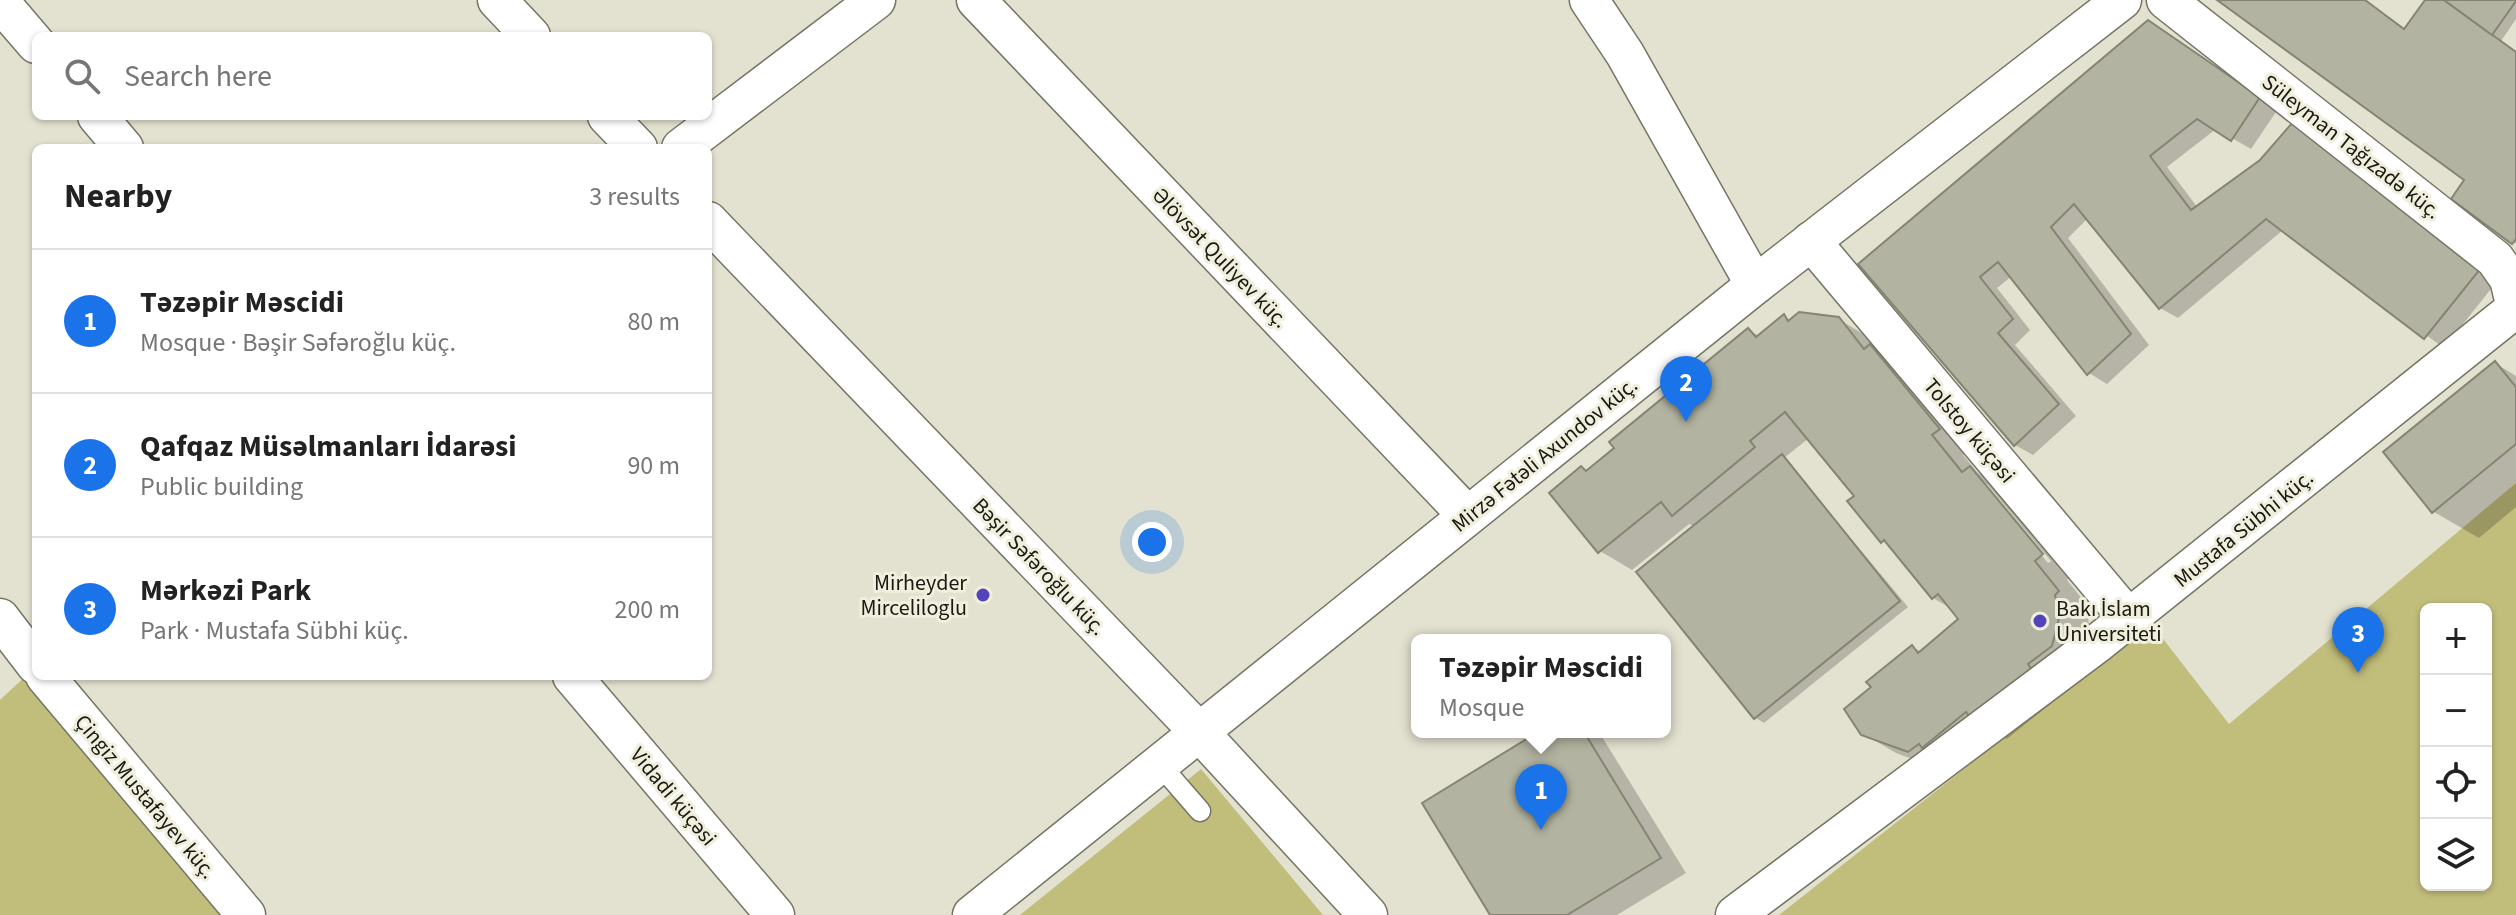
<!DOCTYPE html>
<meta charset="utf-8">
<style>
:root{--surface:#fff;--page:#f2f2f2;--text:#222;--muted:#767676;--line:#e0e0e0;--accent:#1a73e8}
body{margin:0;font-family:"Source Sans 3",sans-serif;background:var(--page);color:var(--text)}
.controls{position:absolute;right:24px;bottom:24px;display:grid;overflow:hidden;border-radius:12px;box-shadow:0 2px 6px #0004}
.controls button{width:72px;height:72px;display:grid;place-items:center;padding:0;border:0;border-bottom:2px solid var(--line);background:var(--surface);color:var(--text);font:40px sans-serif}
.you{position:absolute;left:1152px;top:542px;width:28px;height:28px;margin:-20px;border:6px solid #fff;border-radius:50%;background:#1a73e8;box-shadow:0 0 0 12px #1a73e833}
.badge{display:grid;place-items:center;width:52px;height:52px;border-radius:50%;background:var(--accent);color:#fff;font-size:26px;font-weight:700}
.pin{position:absolute;translate:-50% -66px;filter:drop-shadow(0 2px 4px #0008)}
.pin::after{content:'';position:absolute;top:42px;width:28px;height:24px;background:inherit;clip-path:polygon(0 0,100% 0,50% 100%)}
.popup{position:absolute;left:1411px;top:634px;width:260px;height:104px;box-sizing:border-box;display:grid;place-content:center;border-radius:12px;background:var(--surface);filter:drop-shadow(0 2px 6px #0005);font-size:26px;white-space:nowrap;color:var(--muted)}
.popup b{font-size:30px;color:var(--text)}
.popup::after{content:'';position:absolute;left:50%;top:100%;margin-left:-16px;border:16px solid transparent;border-top-color:var(--surface)}
.list{margin:0;padding:0;list-style:none}
h2{display:flex;justify-content:space-between;align-items:center;height:104px;margin:0;padding:0 32px;font-size:34px}
h2 small{font-size:26px;font-weight:400;color:var(--muted)}
.list li{display:grid;grid-template-columns:52px 1fr auto;gap:24px;align-items:center;box-sizing:border-box;height:144px;padding:0 32px;border-top:2px solid var(--line)}
.list b{display:block;font-size:30px;white-space:nowrap}
.list p{margin:0;font-size:26px;white-space:nowrap;color:var(--muted)}
.list em{font-size:26px;font-style:normal;color:var(--muted)}
.icon{flex:none;width:44px;height:44px;fill:none;stroke:currentColor;stroke-width:2;stroke-linecap:round;stroke-linejoin:round}
.map{position:relative;flex:none;width:2516px;height:915px;overflow:hidden}
.search{position:absolute;background:var(--surface);box-shadow:0 2px 6px #0004;left:32px;top:32px;width:680px;height:88px;display:flex;align-items:center;gap:20px;box-sizing:border-box;padding:0 28px;border-radius:12px;color:var(--muted);font-size:30px}
.panel{position:absolute;background:var(--surface);box-shadow:0 2px 6px #0004;left:32px;top:144px;width:680px;height:536px;border-radius:12px}
.map>svg:first-child{display:block}
</style>
<div class="map">
<svg width="2516" height="915" viewBox="0 0 2516 915">
<rect width="100%" height="100%" fill="#e3e2d0"/>
<!-- green -->
<g fill="#c1bd7b" fill-rule="evenodd">
<path d="M 2516,483 L 2516,915 L 1779,915 L 2150,622 L 2229,724 ZM 2426,609 L 2486,609 L 2486,885 L 2426,885 Z"/>
<path d="M 30,672 L 231,915 L 0,915 L 0,700 Z"/>
<path d="M 1201,769 L 1323,915 L 1020,915 Z"/>
</g>
<!-- shadow -->
<g fill="#0003" fill-rule="evenodd">
<path d="M 2220,0 L 2365,0 L 2406,30 L 2428,0 L 2516,0 L 2516,19 L 2501,41 L 2516,52 L 2516,244 L 2453,198 L 2467,180 Z"/>
<path d="M 2148,22 L 2278,109 L 2251,149 L 2216,129 L 2167,167 L 2198,208 L 2261,161 L 2293,124 L 2498,280 L 2444,348 L 2283,230 L 2178,318 L 2160,308 L 2088,218 L 2068,238 L 2149,345 L 2107,384 L 2089,373 L 2012,276 L 1997,288 L 2030,330 L 2015,345 L 2076,416 L 2033,455 L 2015,445 L 1861,265 Z"/>
<path d="M 1784,316 L 1792,321 L 1838,319 L 1872,339 L 1971,449 L 1963,455 L 1978,473 L 2003,487 L 2074,574 L 2067,580 L 2091,610 L 2087,614 L 2092,638 L 2059,684 L 2065,692 L 2007,739 L 1996,732 L 1942,770 L 1896,753 L 1862,733 L 1874,688 L 1912,647 L 1922,652 L 1961,620 L 1952,609 L 1933,598 L 1891,546 L 1883,541 L 1857,497 L 1809,438 L 1784,458 L 1908,607 L 1764,723 L 1756,718 L 1695,527 L 1689,524 L 1632,570 L 1600,551 L 1581,468 L 1588,472 L 1748,330 L 1759,336 ZM 1982,484 L 1987,484 L 2051,561 L 2048,563 Z"/>
<path d="M 2495,363 L 2516,376 L 2516,507 L 2479,538 L 2434,512 L 2385,453 Z"/>
<path d="M 1542,732 L 1599,732 L 1686,873 L 1617,915 L 1492,915 Z"/>
</g>
<!-- building -->
<g fill="#b3b3a1" stroke="#868574" stroke-width="2">
<path d="M 2217,0 L 2365,0 L 2404,29 L 2425,0 L 2444,0 L 2516,52 L 2516,239 L 2512,244 L 2451,199 L 2464,180 Z"/>
<path d="M 2444,0 L 2516,0 L 2516,1 L 2492,35 Z"/>
<path d="M 2148,20 L 2260,97 L 2231,141 L 2197,119 L 2150,156 L 2191,210 L 2260,160 L 2293,122 L 2481,268 L 2424,339 L 2266,219 L 2159,309 L 2074,204 L 2051,227 L 2131,334 L 2087,375 L 1998,262 L 1980,277 L 2013,319 L 1998,333 L 2059,404 L 2014,446 L 1858,264 Z"/>
<path d="M 1799,312 L 1839,317 L 1864,349 L 1870,344 L 1940,429 L 1932,435 L 1962,472 L 1970,466 L 2043,554 L 2035,561 L 2059,591 L 2055,595 L 2059,618 L 2052,646 L 2028,664 L 2033,672 L 1973,722 L 1966,712 L 1922,748 L 1919,744 L 1908,752 L 1861,735 L 1844,709 L 1871,687 L 1866,682 L 1912,645 L 1918,653 L 1958,619 L 1938,594 L 1932,599 L 1884,540 L 1881,543 L 1847,501 L 1854,496 L 1785,412 L 1750,441 L 1755,447 L 1672,516 L 1661,502 L 1598,553 L 1549,493 L 1581,466 L 1586,471 L 1614,448 L 1609,442 L 1748,328 L 1756,337 L 1784,314 L 1788,321 Z"/>
<path d="M 2495,361 L 2516,387 L 2516,444 L 2432,513 L 2383,452 Z"/>
<path d="M 1782,454 L 1900,601 L 1754,719 L 1636,572 Z"/>
<path d="M 1538,732 L 1584,732 L 1661,858 L 1567,915 L 1490,915 L 1422,803 Z"/>
</g>
<g fill="none" stroke-linecap="round" stroke-linejoin="round">
<!-- lane casing -->
<g stroke="#757564" stroke-width="23">
<path id="lane" d="M 1161,766 L 1200,811"/>
</g>
<!-- street casing -->
<g stroke="#757564" stroke-width="41">
<g id="street">
<path d="M 497,0 L 531,36"/>
<path d="M 976,0 L 1467,515"/>
<path d="M 1589,0 L 1625,54 L 1755,285"/>
<path d="M 2166,0 L 2495,259 L 2509,279 L 2516,308"/>
<path d="M 0,2 L 36,44"/>
<path d="M 97,116 L 124,148"/>
<path d="M 607,116 L 638,148"/>
<path d="M 681,148 L 876,0"/>
<path d="M 708,221 L 1201,734 L 1368,915"/>
<path d="M 1811,241 L 2129,619"/>
<path d="M 0,618 L 36,665"/>
<path d="M 45,676 L 246,915"/>
<path d="M 572,676 L 775,915"/>
<path d="M 972,915 L 1755,285 L 2122,0"/>
<path d="M 1735,915 L 2099,642 L 2516,308"/>
</g>
</g>
<!-- lane -->
<use href="#lane" stroke="#fff" stroke-width="20"/>
<!-- street -->
<use href="#street" stroke="#fff" stroke-width="38"/>
</g>
<!-- markers -->
<g fill="#5244bb" stroke="#f0efdd" stroke-width="3">
<circle cx="983" cy="595" r="8"/>
<circle cx="2040" cy="621" r="8"/>
</g>
<g text-anchor="middle" stroke-width="6" stroke-linejoin="round" paint-order="stroke">
<!-- street labels -->
<g font-size="22" fill="#1a1a13" stroke="#f0efdd">
<text transform="translate(2352 146) rotate(38)" y="8">Süleyman Tağızadə küç.</text>
<text transform="translate(1221 257) rotate(46)" y="8">Əlövsət Quliyev küç.</text>
<text transform="translate(1970 430) rotate(50)" y="8">Tolstoy küçəsi</text>
<text transform="translate(1544 454) rotate(-39)" y="8">Mirzə Fətəli Axundov küç.</text>
<text transform="translate(2243 528) rotate(-39)" y="8">Mustafa Sübhi küç.</text>
<text transform="translate(1040 566) rotate(46)" y="8">Bəşir Səfəroğlu küç.</text>
<text transform="translate(146 796) rotate(50)" y="8">Çingiz Mustafayev küç.</text>
<text transform="translate(674 796) rotate(50)" y="8">Vidadi küçəsi</text>
</g>
<!-- poi labels -->
<g font-size="22" fill="#1a1a13" stroke="#f0efdd" text-anchor="end">
<text x="967" y="590">Mirheyder<tspan x="967" dy="25">Mirceliloglu</tspan></text>
<text x="2056" y="616" text-anchor="start">Bakı İslam<tspan x="2056" dy="25">Universiteti</tspan></text>
</g>
</g>
</svg>
<div class="controls">
<button>+</button>
<button>−</button>
<button><svg class="icon" aria-label="locate" viewBox="0 0 24 24"><circle cx="12" cy="12" r="6"/><path d="M12 2v4M12 18v4M2 12h4M18 12h4"/></svg></button>
<button><svg class="icon" aria-label="layers" viewBox="0 0 24 24"><path d="M12 4l9 5-9 5-9-5zM3 14l9 5 9-5"/></svg></button>
</div>
<div class="you"></div>
<div class="pin badge" style="left:1541px;top:830px">1</div>
<div class="popup"><b>Təzəpir Məscidi</b>Mosque</div>
<div class="pin badge" style="left:1686px;top:422px">2</div>
<div class="pin badge" style="left:2358px;top:673px">3</div>
<div class="search"><svg class="icon" aria-label="search" viewBox="0 0 24 24"><circle cx="10" cy="10" r="6"/><path d="M15 15l6 6"/></svg>Search here</div>
<section class="panel">
<h2>Nearby<small>3 results</small></h2>
<ul class="list">
<li><span class="badge">1</span><div><b>Təzəpir Məscidi</b><p>Mosque · Bəşir Səfəroğlu küç.</p></div><em>80 m</em></li>
<li><span class="badge">2</span><div><b>Qafqaz Müsəlmanları İdarəsi</b><p>Public building</p></div><em>90 m</em></li>
<li><span class="badge">3</span><div><b>Mərkəzi Park</b><p>Park · Mustafa Sübhi küç.</p></div><em>200 m</em></li>
</ul>
</section>
</div>
